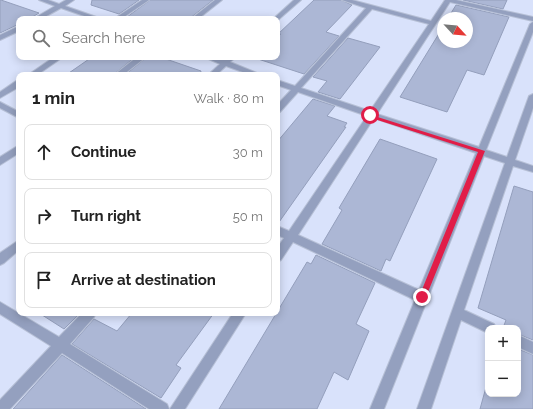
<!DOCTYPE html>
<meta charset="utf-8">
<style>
:root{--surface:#fff;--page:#f2f2f2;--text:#222;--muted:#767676;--line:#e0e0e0}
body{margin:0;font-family:Raleway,sans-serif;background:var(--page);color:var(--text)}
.controls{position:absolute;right:12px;bottom:12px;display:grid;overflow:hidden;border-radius:8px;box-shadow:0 2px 10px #0003}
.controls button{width:36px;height:36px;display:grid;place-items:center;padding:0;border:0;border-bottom:1px solid var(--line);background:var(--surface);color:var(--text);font:20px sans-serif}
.compass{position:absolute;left:437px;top:12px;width:36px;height:36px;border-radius:50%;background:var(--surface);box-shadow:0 2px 10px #0003;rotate:116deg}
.stop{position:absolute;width:12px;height:12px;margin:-9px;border:3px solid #e11d48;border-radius:50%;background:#fff}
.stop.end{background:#e11d48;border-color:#fff;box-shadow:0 1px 4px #0008}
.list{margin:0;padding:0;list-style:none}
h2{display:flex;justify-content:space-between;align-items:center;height:52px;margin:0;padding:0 16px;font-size:17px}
h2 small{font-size:13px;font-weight:400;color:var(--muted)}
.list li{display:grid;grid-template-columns:26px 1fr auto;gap:12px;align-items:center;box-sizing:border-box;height:56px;margin:0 8px 8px;padding:0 8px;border:1px solid var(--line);border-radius:8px}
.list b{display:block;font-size:15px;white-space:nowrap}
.list em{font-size:13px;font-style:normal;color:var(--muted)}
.icon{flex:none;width:22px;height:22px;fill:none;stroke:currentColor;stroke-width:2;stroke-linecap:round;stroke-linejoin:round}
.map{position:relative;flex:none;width:533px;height:409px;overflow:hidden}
.search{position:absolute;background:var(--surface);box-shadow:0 2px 10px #0003;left:16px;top:16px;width:264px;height:44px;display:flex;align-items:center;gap:10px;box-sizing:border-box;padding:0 14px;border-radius:8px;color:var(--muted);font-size:15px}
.panel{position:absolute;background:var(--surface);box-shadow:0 2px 10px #0003;left:16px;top:72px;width:264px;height:244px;border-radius:8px}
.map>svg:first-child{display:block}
</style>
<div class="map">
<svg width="533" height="409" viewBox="0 0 533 409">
<rect width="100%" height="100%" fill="#d9e2fb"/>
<!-- building -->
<g fill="#acb7d5" stroke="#949fbc">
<path d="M 0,0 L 1,0 L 39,13 L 29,19 L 19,19 L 19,24 L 0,33 Z"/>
<path d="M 92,0 L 139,0 L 119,14 L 91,5 Z"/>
<path d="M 150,0 L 213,0 L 189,19 L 134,19 L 127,17 Z"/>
<path d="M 314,0 L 341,0 L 352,5 L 326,32 L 339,36 L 304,74 L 255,58 L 277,57 L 277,38 L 281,34 L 278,34 Z"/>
<path d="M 463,0 L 507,0 L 503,9 Z"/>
<path d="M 456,5 L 509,17 L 484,75 L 467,70 L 447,112 L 400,97 L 443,27 L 443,42 L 467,42 L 467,18 L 448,18 Z"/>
<path d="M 348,38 L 380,47 L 340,99 L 318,92 L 327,81 L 313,77 Z"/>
<path d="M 92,57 L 135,57 L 113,75 L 66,75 Z"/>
<path d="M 147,57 L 160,57 L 201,71 L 200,75 L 125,75 Z"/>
<path d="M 313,99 L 335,106 L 327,116 L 347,123 L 344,127 L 346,127 L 277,225 L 277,142 Z"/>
<path d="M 380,139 L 437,159 L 390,261 L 386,259 L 381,271 L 322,244 L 342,210 L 339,208 Z"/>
<path d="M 514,186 L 533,192 L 533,340 L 518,334 L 518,328 L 503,328 L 506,320 L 478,308 Z"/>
<path d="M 316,255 L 375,283 L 356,324 L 369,331 L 348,380 L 334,372 L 317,409 L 219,409 L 307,262 L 311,264 Z"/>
<path d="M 39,313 L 80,313 L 64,329 Z"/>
<path d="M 132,313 L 214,313 L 176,365 L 181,368 L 161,398 L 72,344 L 94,319 L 117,331 Z"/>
<path d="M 518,349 L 533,355 L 533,409 L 480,409 L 488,380 L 488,394 L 518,394 Z"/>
<path d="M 62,355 L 146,409 L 13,409 Z"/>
</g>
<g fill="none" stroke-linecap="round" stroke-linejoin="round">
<!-- minor casing -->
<g stroke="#b7c0d6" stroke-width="2">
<g id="minor">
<path d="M 39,0 L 48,0 L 59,4 L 66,0 L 74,0 L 65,6 L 102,19 L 93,19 L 61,8 L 41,19 L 33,19 L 55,6 Z"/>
<path d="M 142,0 L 149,0 L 121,19 L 114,19 Z"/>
<path d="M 215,0 L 222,0 L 198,19 L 191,19 Z"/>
<path d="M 294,0 L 301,0 L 278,20 L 273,19 Z"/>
<path d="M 342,0 L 352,0 L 431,21 L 445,0 L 456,0 L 533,17 L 533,21 L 450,2 L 377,114 L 479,147 L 530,24 L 533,22 L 533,32 L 486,150 L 507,157 L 529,96 L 533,94 L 533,108 L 515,160 L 533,166 L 533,172 L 513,166 L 464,310 L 494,324 L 496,328 L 488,328 L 488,333 L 461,320 L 431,409 L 417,409 L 505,163 L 484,156 L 384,409 L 370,409 L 415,300 L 293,242 L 281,260 L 277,262 L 277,248 L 284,238 L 277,235 L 277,226 L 289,231 L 367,116 L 298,92 L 280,112 L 277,113 L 277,105 L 291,90 L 277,85 L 277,80 L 295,86 L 366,8 ZM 372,9 L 429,24 L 370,111 L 301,88 ZM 374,118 L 476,153 L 419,290 L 298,235 Z"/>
<path d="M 19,26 L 19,31 L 0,40 L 0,35 Z"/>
<path d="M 54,57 L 63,57 L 37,75 L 28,75 Z"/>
<path d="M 137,57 L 146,57 L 123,75 L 114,75 Z"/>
<path d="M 204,57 L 215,57 L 224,60 L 228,57 L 236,57 L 230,62 L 262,75 L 251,75 L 226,66 L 216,75 L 208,75 L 220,64 Z"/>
<path d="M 16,81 L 19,81 L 19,87 L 0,98 L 0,92 Z"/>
<path d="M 0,102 L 19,112 L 19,118 L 0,108 Z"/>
<path d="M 19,145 L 19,153 L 0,165 L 0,157 Z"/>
<path d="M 19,240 L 19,250 L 4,263 L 0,265 L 0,253 Z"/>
<path d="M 0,302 L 59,337 L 82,313 L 96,313 L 94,317 L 70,344 L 167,404 L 169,409 L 149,409 L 62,353 L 10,409 L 0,409 L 0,400 L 51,346 L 0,314 Z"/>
<path d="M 233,313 L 246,313 L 185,409 L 170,409 Z"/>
<path d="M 518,335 L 533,342 L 533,354 L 518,347 Z"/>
</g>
</g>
<!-- minor -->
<use href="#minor" fill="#94a0bf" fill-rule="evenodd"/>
</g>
<!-- route -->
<path fill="#e11d48" d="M 368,114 L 485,151 L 426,297 L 422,300 L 419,297 L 478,152 L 368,117 Z"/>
</svg>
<div class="controls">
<button>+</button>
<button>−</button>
</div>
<svg class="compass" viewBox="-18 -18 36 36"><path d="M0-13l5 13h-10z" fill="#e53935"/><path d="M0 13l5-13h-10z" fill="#767676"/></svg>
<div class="stop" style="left:370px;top:115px"></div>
<div class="stop end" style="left:422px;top:297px"></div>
<div class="search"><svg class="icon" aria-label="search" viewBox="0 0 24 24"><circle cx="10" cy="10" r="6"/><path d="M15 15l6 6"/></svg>Search here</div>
<section class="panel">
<h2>1 min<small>Walk · 80 m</small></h2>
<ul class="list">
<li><svg class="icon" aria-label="ahead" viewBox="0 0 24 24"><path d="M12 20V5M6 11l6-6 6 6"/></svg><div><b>Continue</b></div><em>30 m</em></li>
<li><svg class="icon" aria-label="right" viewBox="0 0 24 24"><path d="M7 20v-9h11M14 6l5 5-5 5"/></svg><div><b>Turn right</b></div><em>50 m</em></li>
<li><svg class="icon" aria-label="arrive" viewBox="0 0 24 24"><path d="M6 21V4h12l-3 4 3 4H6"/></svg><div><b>Arrive at destination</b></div></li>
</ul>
</section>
</div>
